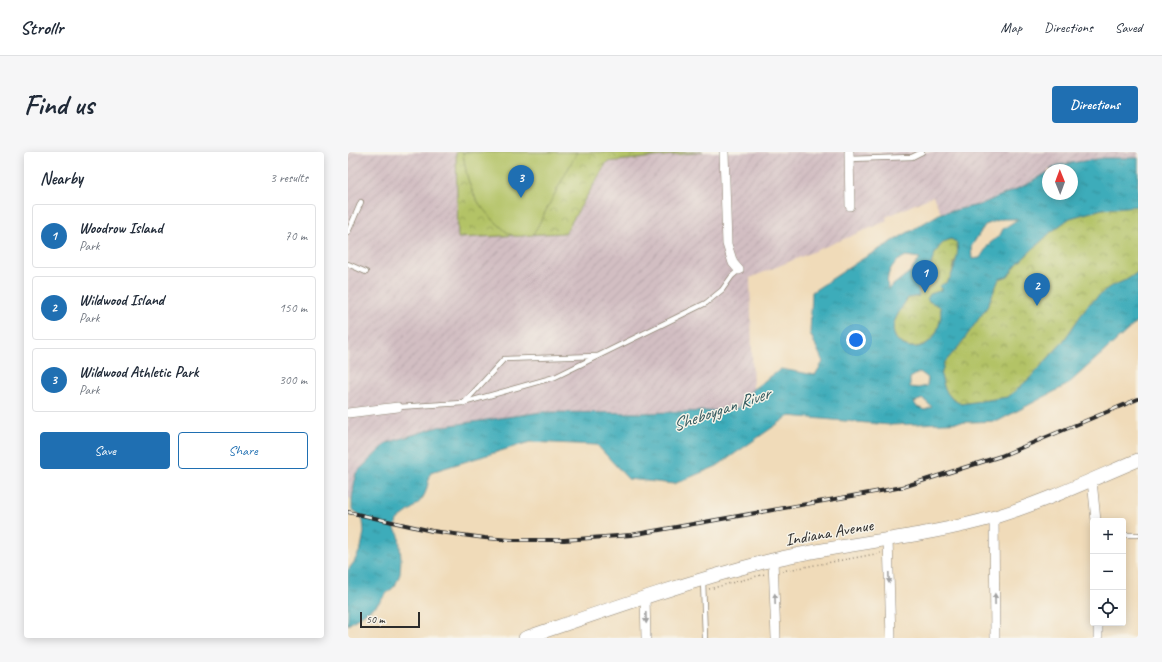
<!DOCTYPE html>
<meta charset="utf-8">
<style>
:root{--surface:#fff;--page:#f6f6f7;--text:#1f2937;--muted:#747a83;--line:#e0e1e3;--accent:#1f6fb2}
body{margin:0;font-family:Caveat,sans-serif;background:var(--page);color:var(--text)}
.controls{position:absolute;right:12px;bottom:12px;display:grid;overflow:hidden;border-radius:4px;box-shadow:0 2px 10px #0003}
.controls button{width:36px;height:36px;display:grid;place-items:center;padding:0;border:0;border-bottom:1px solid var(--line);background:var(--surface);color:var(--text);font:20px sans-serif}
.compass{position:absolute;left:694px;top:12px;width:36px;height:36px;border-radius:50%;background:var(--surface);box-shadow:0 2px 10px #0003;rotate:359deg}
.scale{position:absolute;left:12px;bottom:10px;width:60px;box-sizing:border-box;padding-left:4px;border:2px solid #2b2b2b;border-top:0;font-size:11px;line-height:14px;white-space:nowrap;color:#2b2b2b;-webkit-text-stroke:3px #f7f3e8;paint-order:stroke}
.you{position:absolute;left:508px;top:188px;width:14px;height:14px;margin:-10px;border:3px solid #fff;border-radius:50%;background:#1a73e8;box-shadow:0 0 0 6px #1a73e833}
.badge{display:grid;place-items:center;width:26px;height:26px;border-radius:50%;background:var(--accent);color:#fff;font-size:13px;font-weight:700}
.pin{position:absolute;translate:-50% -33px;filter:drop-shadow(0 1px 2px #0008)}
.pin::after{content:'';position:absolute;top:21px;width:14px;height:12px;background:inherit;clip-path:polygon(0 0,100% 0,50% 100%)}
.list{margin:0;padding:0;list-style:none}
h2{display:flex;justify-content:space-between;align-items:center;height:52px;margin:0;padding:0 16px;font-size:17px}
h2 small{font-size:13px;font-weight:400;color:var(--muted)}
.list li{display:grid;grid-template-columns:26px 1fr auto;gap:12px;align-items:center;box-sizing:border-box;height:64px;margin:0 8px 8px;padding:0 8px;border:1px solid var(--line);border-radius:4px}
.list b{display:block;font-size:15px;white-space:nowrap}
.list p{margin:0;font-size:13px;white-space:nowrap;color:var(--muted)}
.list em{font-size:13px;font-style:normal;color:var(--muted)}
.actions{display:flex;gap:8px;padding:12px 16px}
.actions a{flex:1;padding:9px 0;border:1px solid var(--accent);border-radius:4px;text-align:center;font-size:14px;color:var(--accent)}
.actions .main{background:var(--accent);color:#fff}
.icon{flex:none;width:22px;height:22px;fill:none;stroke:currentColor;stroke-width:2;stroke-linecap:round;stroke-linejoin:round}
.map{position:relative;flex:none;width:790px;height:486px;overflow:hidden;border-radius:4px}
header{display:flex;align-items:center;gap:24px;box-sizing:border-box;height:56px;padding:0 20px;background:var(--surface);border-bottom:1px solid var(--line)}
header strong{font-size:19px}
nav{display:flex;gap:22px;margin-inline-start:auto;font-size:14px}
.intro{display:flex;align-items:center;justify-content:space-between;box-sizing:border-box;height:96px;padding:0 24px}
h1{margin:0;font-size:28px}
.button{padding:10px 18px;border-radius:4px;background:var(--accent);color:#fff;font-size:14px;font-weight:700}
main{display:flex;gap:24px;padding:0 24px}
aside{flex:1;background:var(--surface);border-radius:4px;box-shadow:0 2px 10px #0003}
.map>svg:first-child{display:block}
</style>
<header>
<strong>Strollr</strong>
<nav><a>Map</a><a>Directions</a><a>Saved</a></nav>
</header>
<div class="intro"><h1>Find us</h1><a class="button">Directions</a></div>
<main>
<aside>
<h2>Nearby<small>3 results</small></h2>
<ul class="list">
<li><span class="badge">1</span><div><b>Woodrow Island</b><p>Park</p></div><em>70 m</em></li>
<li><span class="badge">2</span><div><b>Wildwood Island</b><p>Park</p></div><em>150 m</em></li>
<li><span class="badge">3</span><div><b>Wildwood Athletic Park</b><p>Park</p></div><em>300 m</em></li>
</ul>
<div class="actions"><a class="main">Save</a><a>Share</a></div>
</aside>
<div class="map">
<svg width="790" height="486" viewBox="0 0 790 486">
<defs>
<pattern id="industrial-furrows" width="10" height="10" patternUnits="userSpaceOnUse"><rect width="10" height="10" fill="#d2bec2"/><path d="M-1 1l2-2M0 10L10 0M9 11l2-2" fill="none" stroke="#b4a3a7"/></pattern>
<pattern id="park-crowns" width="20" height="18" patternUnits="userSpaceOnUse"><rect width="20" height="18" fill="#b3c366"/><path d="M2 6a3 3 0 1 1 6 0M12 15a3 3 0 1 1 6 0" fill="none" stroke="#929f54"/></pattern>
<pattern id="water-ripples" width="26" height="14" patternUnits="userSpaceOnUse"><rect width="26" height="14" fill="#3dacba"/><path d="M2 4q2-2 4 0t4 0M15 11q2-2 4 0t4 0" fill="none" stroke="#338c97"/></pattern>
</defs>
<rect width="100%" height="100%" fill="#f7f3e8"/>
<filter id="ink" filterUnits="userSpaceOnUse"><feTurbulence type="fractalNoise" baseFrequency=".025" numOctaves="2"/><feDisplacementMap in="SourceGraphic" scale="8" xChannelSelector="R" yChannelSelector="G"/><feConvolveMatrix kernelMatrix="1 2 1 2 8 2 1 2 1" color-interpolation-filters="sRGB"/></filter>
<filter id="wash" filterUnits="userSpaceOnUse"><feTurbulence type="fractalNoise" baseFrequency=".012" numOctaves="4" result="noise"/><feDisplacementMap in="SourceGraphic" scale="16" xChannelSelector="R" yChannelSelector="G"/><feGaussianBlur stdDeviation="0.9" result="paint"/><feColorMatrix in="noise" values="0 0 0 0 0 0 0 0 0 0 0 0 0 0 0 0 0 1.4 0 .05"/><feComposite in="paint" operator="in"/></filter>
<g filter="url(#wash)">
<rect width="100%" height="100%" fill="#f0dbb9"/>
<!-- industrial -->
<path fill="url(#industrial-furrows)" d="M 0,0 L 108,0 L 110,86 L 217,81 L 259,10 L 355,0 L 790,0 L 790,6 L 755,6 L 710,13 L 702,18 L 700,18 L 700,20 L 680,32 L 631,53 L 593,61 L 585,44 L 538,65 L 539,69 L 402,126 L 405,237 L 390,256 L 363,259 L 293,261 L 194,260 L 90,275 L 39,291 L 8,321 L 4,347 L 0,346 Z"/>
<!-- park -->
<g fill="url(#park-crowns)" stroke="#6f7748">
<path d="M 108,0 L 355,0 L 259,10 L 217,81 L 110,86 Z"/>
<path d="M 784,54 L 790,54 L 790,120 L 780,127 L 760,136 L 740,153 L 714,191 L 682,226 L 660,245 L 613,252 L 604,247 L 597,238 L 593,224 L 596,211 L 612,193 L 639,155 L 651,127 L 660,124 L 668,113 L 703,80 L 722,66 L 754,57 Z"/>
<path d="M 603,87 L 608,90 L 611,98 L 610,104 L 607,109 L 603,124 L 599,130 L 591,135 L 594,136 L 594,138 L 580,149 L 590,153 L 593,156 C 594,211 537,200 546,171 C 547,166 557,150 560,146 L 569,145 C 570,134 572,125 582,119 C 583,107 590,90 603,87 Z"/>
</g>
<!-- garden -->
<path fill="#b3c366" stroke="#6f7748" d="M 115,0 L 229,0 L 185,83 C 179,83 172,85 166,84 C 160,82 155,77 151,73 C 125,50 119,33 115,0 Z"/>
<!-- water -->
<path fill="url(#water-ripples)" stroke="#346c72" fill-rule="evenodd" d="M 755,6 L 790,6 L 790,54 L 754,57 L 722,66 L 703,80 L 668,113 L 660,124 L 651,127 L 639,155 L 612,193 L 596,211 L 593,224 L 597,238 L 604,247 L 613,252 L 660,245 L 682,226 L 714,191 L 740,153 L 760,136 L 780,127 L 790,120 L 790,169 L 719,233 L 650,269 L 542,273 L 441,264 L 369,314 L 326,332 L 280,327 L 249,293 L 182,290 L 83,320 C 81,326 80,333 78,339 C 74,352 60,359 49,368 L 47,377 L 51,383 L 53,406 L 52,422 L 47,434 L 39,441 L 30,452 L 0,473 L 0,418 L 6,410 L 13,396 L 16,380 L 15,369 L 13,364 L 4,357 L 4,347 L 8,321 L 39,291 L 90,275 L 194,260 L 293,261 L 363,259 L 390,256 L 405,237 L 433,217 L 467,223 L 475,210 L 462,181 L 464,140 L 511,109 L 593,61 L 631,53 L 680,32 L 700,20 L 700,42 L 724,42 L 724,18 L 702,18 L 710,13 ZM 654,67 L 670,67 L 655,77 L 652,83 L 641,92 L 632,106 L 624,107 L 623,95 L 637,73 ZM 603,87 L 608,90 C 613,97 605,125 599,130 C 596,132 593,132 591,135 L 594,136 L 594,138 L 582,142 L 579,147 C 582,152 589,151 593,156 C 594,211 538,201 546,171 C 547,166 557,150 560,146 L 571,144 C 569,133 573,124 582,119 C 583,107 590,90 603,87 ZM 558,104 L 572,106 L 563,119 L 540,137 C 537,121 545,110 558,104 ZM 572,220 L 580,226 L 579,234 L 570,236 L 562,235 L 562,226 ZM 575,247 L 584,255 L 577,258 L 569,255 L 566,250 Z"/>
</g>
<g filter="url(#ink)">
<g fill="none" stroke-linecap="round" stroke-linejoin="round">
<!-- lane casing -->
<g stroke="#8e8372" stroke-width="6">
<g id="lane">
<path d="M 501,7 L 564,5 L 574,0"/>
<path d="M 0,80 L 13,50"/>
<path d="M 0,112 L 18,120"/>
<path d="M 116,251 L 156,207 L 249,204"/>
<path d="M 50,255 L 115,251 L 207,225 L 358,151 L 374,138 L 384,124 L 391,118"/>
<path d="M 775,383 L 790,383"/>
<path d="M 355,428 L 357,486"/>
</g>
</g>
<!-- street casing -->
<g stroke="#8e8372" stroke-width="10">
<g id="street">
<path d="M 376,0 L 379,92 L 385,111 L 391,118"/>
<path d="M 501,0 L 502,54"/>
<path d="M 0,261 L 50,255"/>
<path d="M 744,328 L 748,369"/>
<path d="M 646,365 L 647,486"/>
<path d="M 540,387 L 543,486"/>
<path d="M 425,408 L 428,486"/>
<path d="M 297,445 L 298,486"/>
<path d="M 750,471 L 750,486"/>
</g>
</g>
<!-- secondary casing -->
<g stroke="#8e8372" stroke-width="14">
<path id="secondary" d="M 177,486 C 256,459 335,431 416,410 C 492,391 571,387 647,365 C 696,350 743,328 790,308"/>
</g>
<!-- path -->
<g stroke="#8e8372" stroke-width="1.5" stroke-dasharray="1 3" stroke-linecap="butt">
<path d="M 434,419 L 533,401"/>
<path d="M 361,437 L 417,422"/>
</g>
<!-- lane -->
<use href="#lane" stroke="#fff" stroke-width="4.5"/>
<!-- street -->
<use href="#street" stroke="#fff" stroke-width="9"/>
<!-- secondary -->
<use href="#secondary" stroke="#fff" stroke-width="13"/>
<!-- rail casing -->
<g stroke="#2b2b2b" stroke-width="4">
<path id="rail" d="M 0,360 L 84,379 L 137,386 L 163,388 L 216,388 L 283,383 L 555,335 L 653,304 L 790,247"/>
</g>
<!-- rail -->
<use href="#rail" stroke="#f7f3e8" stroke-width="2.5" stroke-dasharray="8" stroke-linecap="butt"/>
</g>
<!-- one-way arrows -->
<defs><path id="oneway-solid" d="M-6-.8H1V-3.2L6.5 0L1 3.2V.8H-6Z"/></defs>
<g fill="#a0a0a0">
<use href="#oneway-solid" transform="translate(541 426) rotate(88)"/>
<use href="#oneway-solid" transform="translate(427 447) rotate(-92)"/>
<use href="#oneway-solid" transform="translate(647 447) rotate(-91)"/>
<use href="#oneway-solid" transform="translate(298 466) rotate(88)"/>
</g>
</g>
<g text-anchor="middle" stroke-width="3" stroke-linejoin="round" paint-order="stroke">
<!-- street labels -->
<g font-size="17" fill="#2b2b2b" stroke="#f7f3e8">
<text transform="translate(481 380) rotate(-10)" y="6">Indiana Avenue</text>
</g>
<!-- water labels -->
<g font-size="18" font-style="italic" fill="#31585d" stroke="#f7f3e8">
<text transform="translate(373 257) rotate(-19)" y="6">Sheboygan River</text>
</g>
</g>
</svg>
<div class="controls">
<button>+</button>
<button>−</button>
<button><svg class="icon" aria-label="locate" viewBox="0 0 24 24"><circle cx="12" cy="12" r="6"/><path d="M12 2v4M12 18v4M2 12h4M18 12h4"/></svg></button>
</div>
<svg class="compass" viewBox="-18 -18 36 36"><path d="M0-13l5 13h-10z" fill="#e53935"/><path d="M0 13l5-13h-10z" fill="#747a83"/></svg>
<div class="scale">50 m</div>
<div class="you"></div>
<div class="pin badge" style="left:577px;top:141px">1</div>
<div class="pin badge" style="left:689px;top:154px">2</div>
<div class="pin badge" style="left:173px;top:46px">3</div>
</div>
</main>
